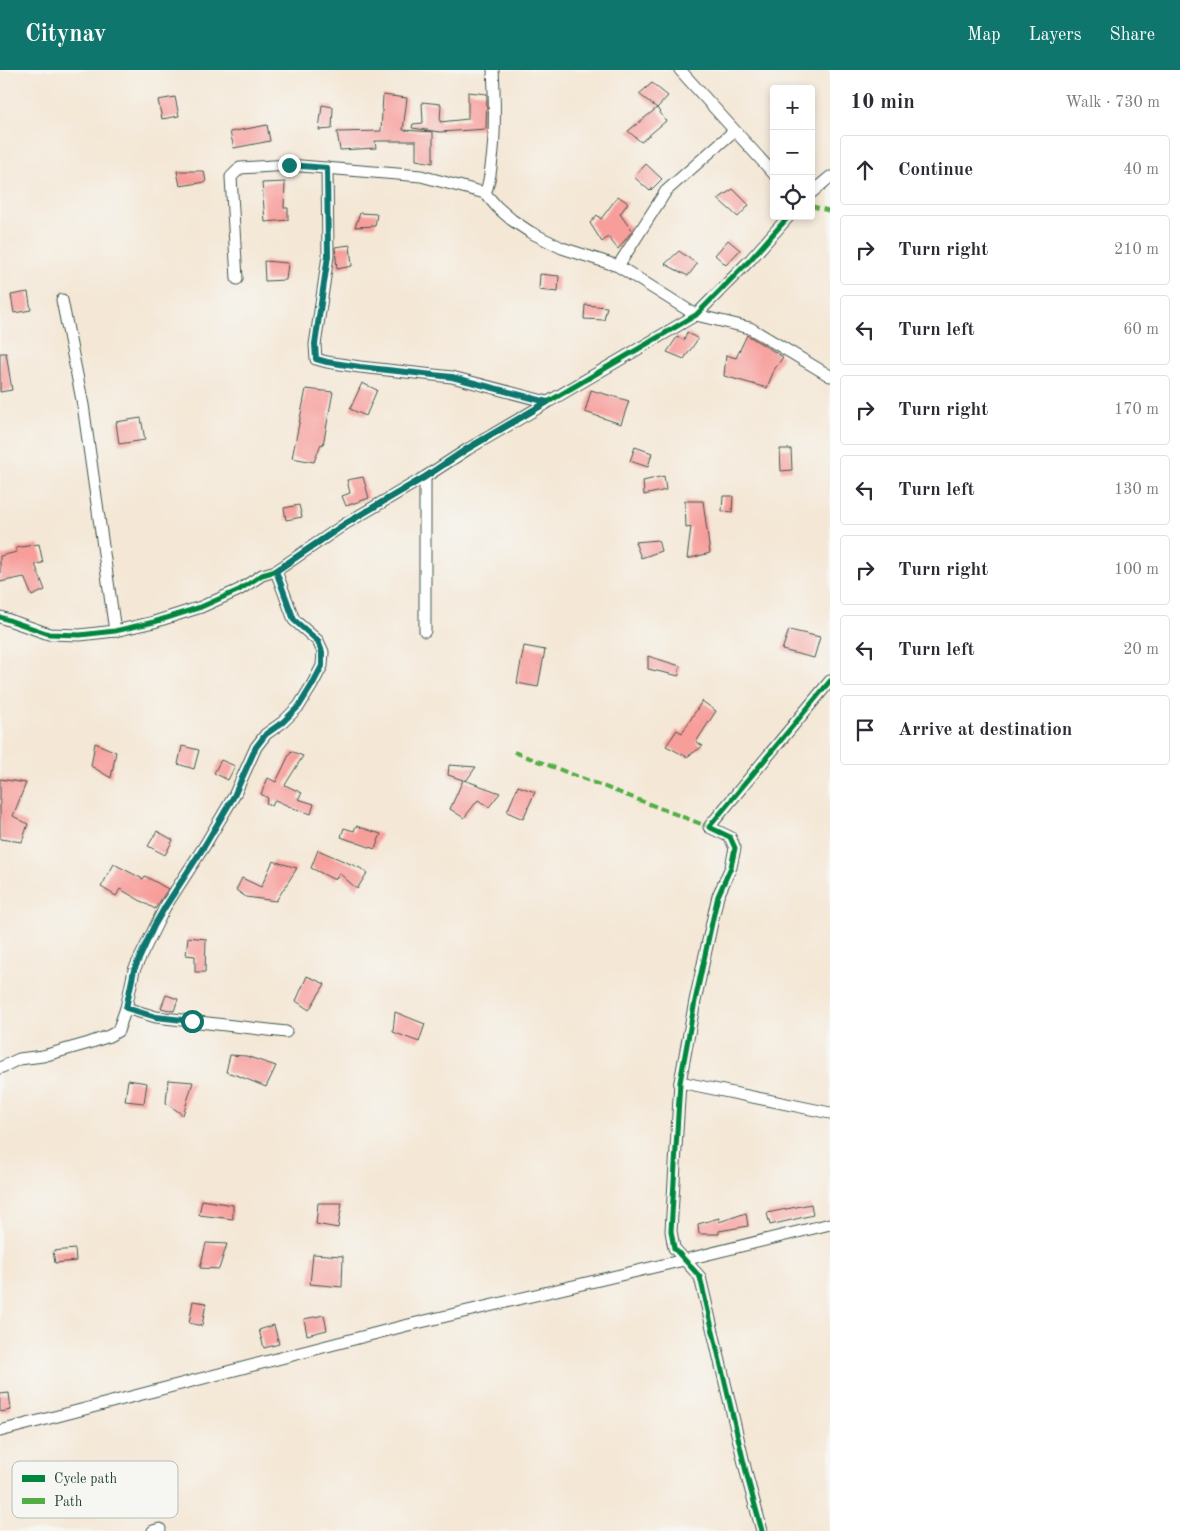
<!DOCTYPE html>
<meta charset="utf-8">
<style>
:root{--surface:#fff;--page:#f7f7f7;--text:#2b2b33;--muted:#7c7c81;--line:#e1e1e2;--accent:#0f766e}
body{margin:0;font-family:"Old Standard TT",serif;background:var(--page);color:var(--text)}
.controls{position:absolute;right:15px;top:15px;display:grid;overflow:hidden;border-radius:5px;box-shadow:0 2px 8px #0003}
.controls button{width:45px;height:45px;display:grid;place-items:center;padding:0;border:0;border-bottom:1px solid var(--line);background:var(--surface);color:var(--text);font:25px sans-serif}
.stop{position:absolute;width:15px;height:15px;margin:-11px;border:4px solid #0f766e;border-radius:50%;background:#fff}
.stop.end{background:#0f766e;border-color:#fff;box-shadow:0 1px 5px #0008}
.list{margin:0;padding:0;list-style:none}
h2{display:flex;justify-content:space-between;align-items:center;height:65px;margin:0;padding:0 20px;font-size:21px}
h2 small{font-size:16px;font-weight:400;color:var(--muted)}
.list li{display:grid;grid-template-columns:32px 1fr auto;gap:15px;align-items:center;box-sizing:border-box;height:70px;margin:0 10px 10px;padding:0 10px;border:1px solid var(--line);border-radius:5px}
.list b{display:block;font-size:19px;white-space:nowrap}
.list em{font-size:16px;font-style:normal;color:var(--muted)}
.icon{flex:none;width:28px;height:28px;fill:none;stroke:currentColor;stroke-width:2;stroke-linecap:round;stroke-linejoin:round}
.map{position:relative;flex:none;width:830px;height:1461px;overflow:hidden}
header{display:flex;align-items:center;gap:30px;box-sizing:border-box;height:70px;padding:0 25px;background:var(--accent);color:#fff}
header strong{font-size:24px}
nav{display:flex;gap:28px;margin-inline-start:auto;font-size:18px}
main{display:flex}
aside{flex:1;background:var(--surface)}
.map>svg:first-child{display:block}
</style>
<header>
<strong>Citynav</strong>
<nav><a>Map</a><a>Layers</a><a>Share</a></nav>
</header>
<main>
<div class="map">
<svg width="830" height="1461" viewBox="0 0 830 1461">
<rect width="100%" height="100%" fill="#f6f6f2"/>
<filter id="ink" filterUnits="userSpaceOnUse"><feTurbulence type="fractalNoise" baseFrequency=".02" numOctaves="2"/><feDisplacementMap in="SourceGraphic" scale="10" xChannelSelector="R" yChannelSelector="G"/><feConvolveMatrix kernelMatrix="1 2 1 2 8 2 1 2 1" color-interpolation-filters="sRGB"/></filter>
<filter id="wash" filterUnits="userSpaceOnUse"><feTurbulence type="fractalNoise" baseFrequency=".0096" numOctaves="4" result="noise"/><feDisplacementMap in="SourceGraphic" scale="20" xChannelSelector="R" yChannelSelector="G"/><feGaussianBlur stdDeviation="1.12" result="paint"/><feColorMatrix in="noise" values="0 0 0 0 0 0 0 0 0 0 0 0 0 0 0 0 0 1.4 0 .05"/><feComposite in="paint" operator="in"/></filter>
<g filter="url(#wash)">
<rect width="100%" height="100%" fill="#f4e7d5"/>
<g id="blocks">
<!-- building -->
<g fill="#f79e9b">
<path d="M 652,13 L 668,26 L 657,38 L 639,24 Z"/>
<path d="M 468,22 L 487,24 L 486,59 L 440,62 L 412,58 L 413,54 L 423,53 L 422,32 L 441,34 L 440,52 L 468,49 Z"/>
<path d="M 383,25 L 407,28 L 403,60 L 433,62 L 433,93 L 416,90 L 416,71 L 375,71 L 376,78 L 340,80 L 337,62 L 381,61 Z"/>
<path d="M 175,27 L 179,46 L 162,49 L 158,30 Z"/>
<path d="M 322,35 L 333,37 L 332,59 L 319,60 Z"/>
<path d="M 657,38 L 666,51 L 641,72 L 628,61 Z"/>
<path d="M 267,55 L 270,71 L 234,78 L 230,62 Z"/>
<path d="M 646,94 L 662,109 L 650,121 L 634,107 Z"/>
<path d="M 177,101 L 204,101 L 206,112 L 180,116 Z"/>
<path d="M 285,112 L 284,138 L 288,138 L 288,150 L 265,152 L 262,113 Z"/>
<path d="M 733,119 L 749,135 L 738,147 L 718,129 Z"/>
<path d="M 618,126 L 628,133 L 620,144 L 632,161 L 618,179 L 608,167 L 602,172 L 590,153 L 597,145 L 601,149 Z"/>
<path d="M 360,143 L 377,144 L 375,156 L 355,157 Z"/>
<path d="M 728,170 L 740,180 L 726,195 L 715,185 Z"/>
<path d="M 350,175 L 352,196 L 337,199 L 335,177 Z"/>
<path d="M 679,181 L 697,194 L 688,206 L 665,194 Z"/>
<path d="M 264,191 L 288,193 L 286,210 L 265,211 Z"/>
<path d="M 540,204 L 559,206 L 558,222 L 539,220 Z"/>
<path d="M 28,222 L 31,240 L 14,243 L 11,225 Z"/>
<path d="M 585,235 L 607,237 L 604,250 L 584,249 Z"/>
<path d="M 687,262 L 698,269 L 684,289 L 667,282 L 677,267 L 684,270 Z"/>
<path d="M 747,265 L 783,287 L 774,300 L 767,318 L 724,306 L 726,285 L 736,288 Z"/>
<path d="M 0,283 L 6,283 L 12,320 L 0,322 Z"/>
<path d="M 362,313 L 377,320 L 366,346 L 350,339 Z"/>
<path d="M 306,319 L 333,322 L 323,375 L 321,374 L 314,392 L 292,388 Z"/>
<path d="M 591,320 L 629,331 L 621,354 L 585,342 Z"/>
<path d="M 141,348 L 145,370 L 119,374 L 116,352 Z"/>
<path d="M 635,377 L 652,383 L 648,397 L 630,391 Z"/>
<path d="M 780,379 L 791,379 L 792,400 L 781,401 Z"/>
<path d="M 664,406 L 666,420 L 644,425 L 643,411 Z"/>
<path d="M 363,407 L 369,428 L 346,436 L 342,426 L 350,423 L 347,410 Z"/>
<path d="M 723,426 L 733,426 L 732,442 L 722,441 Z"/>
<path d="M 685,431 L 703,431 L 710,483 L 687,489 L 691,457 L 686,458 Z"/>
<path d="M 299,435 L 302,447 L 286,450 L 284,438 Z"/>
<path d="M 658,470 L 661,481 L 641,488 L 635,472 Z"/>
<path d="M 39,474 L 43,493 L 35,494 L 45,520 L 32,526 L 24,507 L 0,512 L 0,486 L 17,482 L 16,478 Z"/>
<path d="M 789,560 L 820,567 L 814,588 L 782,580 Z"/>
<path d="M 524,576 L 545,580 L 538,617 L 517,613 Z"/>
<path d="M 648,586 L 680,596 L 679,606 L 648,599 Z"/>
<path d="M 702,631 L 716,641 L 696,672 L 703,676 L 687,687 L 666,676 L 677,660 L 682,663 Z"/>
<path d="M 95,673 L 116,682 L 111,708 L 91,696 Z"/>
<path d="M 182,676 L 199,680 L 194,699 L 178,694 Z"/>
<path d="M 291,681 L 303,686 L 285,715 L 302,723 L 298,729 L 314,734 L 311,744 L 293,738 L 275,730 L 272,736 L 266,733 L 268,728 L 261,724 L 268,708 L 276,712 Z"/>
<path d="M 221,690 L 235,696 L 228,710 L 214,703 Z"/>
<path d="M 449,695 L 476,697 L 466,711 L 464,710 L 500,723 L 489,737 L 478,730 L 464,748 L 450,739 L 463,710 L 448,705 Z"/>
<path d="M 0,709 L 26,713 L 13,746 L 28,754 L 22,772 L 0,769 Z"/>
<path d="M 518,716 L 535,722 L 523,749 L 507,742 Z"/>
<path d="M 356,756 L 381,764 L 375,779 L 341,767 L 344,758 L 354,761 Z"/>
<path d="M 157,761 L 173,770 L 165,785 L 148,776 Z"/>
<path d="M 318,780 L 360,798 L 367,803 L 357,819 L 339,803 L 335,810 L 311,798 Z"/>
<path d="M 273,791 L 297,798 L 276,831 L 246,827 L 236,820 L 242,808 L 261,817 Z"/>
<path d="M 114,794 L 143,809 L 145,806 L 168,819 L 155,839 L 120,819 L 116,826 L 101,817 Z"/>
<path d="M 188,867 L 206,869 L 205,902 L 195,902 L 195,886 L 186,885 Z"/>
<path d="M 307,906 L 325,914 L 309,940 L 296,931 Z"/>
<path d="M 166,925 L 178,929 L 174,941 L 161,938 Z"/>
<path d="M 395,942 L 425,954 L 419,972 L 393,962 Z"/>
<path d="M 230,985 L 246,986 L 276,996 L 266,1017 L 239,1006 L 226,1002 Z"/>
<path d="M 128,1010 L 147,1013 L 144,1033 L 125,1031 Z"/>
<path d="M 168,1010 L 193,1012 L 183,1045 L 166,1033 Z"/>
<path d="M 202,1130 L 233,1135 L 233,1149 L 199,1145 Z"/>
<path d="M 318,1133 L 342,1133 L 338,1158 L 316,1154 Z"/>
<path d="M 811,1134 L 813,1145 L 770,1155 L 767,1143 Z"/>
<path d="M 746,1143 L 748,1156 L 719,1161 L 719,1164 L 699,1164 L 698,1154 L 719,1148 L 719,1152 Z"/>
<path d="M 206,1173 L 227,1174 L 219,1199 L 200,1198 Z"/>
<path d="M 75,1179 L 76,1191 L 55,1193 L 53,1181 Z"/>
<path d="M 313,1184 L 343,1186 L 342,1217 L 310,1214 Z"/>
<path d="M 193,1231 L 206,1233 L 202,1256 L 189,1253 Z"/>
<path d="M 324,1245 L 327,1260 L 307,1265 L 304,1249 Z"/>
<path d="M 274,1255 L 279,1274 L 264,1278 L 259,1260 Z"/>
<path d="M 9,1323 L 11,1340 L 0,1342 L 0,1324 Z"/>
</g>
</g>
</g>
<g filter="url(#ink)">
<use href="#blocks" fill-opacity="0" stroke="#3f564c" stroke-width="1"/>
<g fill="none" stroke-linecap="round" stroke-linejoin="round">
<!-- street casing -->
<g stroke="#3f564c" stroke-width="13">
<g id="street">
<path d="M 493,0 C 495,33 496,65 491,97 C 490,106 489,115 485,123 L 497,137 L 512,150 L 530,162 L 562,178 L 618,196 L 696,245 L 750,258 L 830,306"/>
<path d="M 680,0 L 774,104"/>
<path d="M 327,98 L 328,186 L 315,275 L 316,289 L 327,292 L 360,297 L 452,307 L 547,332"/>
<path d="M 811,123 L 830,107"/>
<path d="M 618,196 L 666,121 L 734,61"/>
<path d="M 237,209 L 231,107 L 240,98 L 289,95 L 421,106 L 485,123"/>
<path d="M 62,230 L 83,335 L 115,561"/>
<path d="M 0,547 L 49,564 L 80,565 L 115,561 L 154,552 L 201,537 L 239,520 L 262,505 L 276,501 L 345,454 L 425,407 L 468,379 L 696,245 L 751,189 L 789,146"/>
<path d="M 425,561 L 425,407"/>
<path d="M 126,938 L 156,947 L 286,962"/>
<path d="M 0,998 L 19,989 L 43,986 L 89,973 L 109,966 L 118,961 L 126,938 L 134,900 L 165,837 L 205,775 L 234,726 L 256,677 L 266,664 L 283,652 L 299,636 L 312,615 L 322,596 L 323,582 L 318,571 L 294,550 L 276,501"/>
<path d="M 680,1012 L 830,1043"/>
<path d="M 0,1361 L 404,1256 L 684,1190 L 830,1154"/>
<path d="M 153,1461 L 160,1459"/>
<path d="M 762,1461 L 748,1410 L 700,1207 L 674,1178 L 671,1161 L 680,1012 L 695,931 L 713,848 L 718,826 L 731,797 L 735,778 L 730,767 L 709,757 L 830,611"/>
</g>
</g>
<!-- street -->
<use href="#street" stroke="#fff" stroke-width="11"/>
<!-- quiet -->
<g stroke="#52ad45" stroke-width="4" stroke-dasharray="8 4" stroke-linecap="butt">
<path d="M 811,136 L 830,141"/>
<path d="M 514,682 L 709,757"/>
</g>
<!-- cycleway casing -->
<g stroke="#f6f6f2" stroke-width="8">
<g id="cycleway">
<path d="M 0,547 L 49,564 L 80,565 L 115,561 L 154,552 L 201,537 L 239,520 L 262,505 L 276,501 L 345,454 L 425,407 L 468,379 L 696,245 L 751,189 L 789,146"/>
<path d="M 762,1461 L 748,1410 L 700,1207 L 674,1178 L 671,1161 L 680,1012 L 695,931 L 713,848 L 718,826 L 731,797 L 735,778 L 730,767 L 709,757 L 830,611"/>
</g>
</g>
<!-- cycleway -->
<use href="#cycleway" stroke="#00873e" stroke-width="5"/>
</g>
</g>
<g fill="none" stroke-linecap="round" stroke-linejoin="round" filter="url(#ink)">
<!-- route -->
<path stroke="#0f766e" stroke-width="6" d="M 192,951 L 156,947 L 126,938 L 134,900 L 154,856 L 165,837 L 205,775 L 234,726 L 256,677 L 266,664 L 283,652 L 299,636 L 312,615 L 322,596 L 322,582 L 318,571 L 294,550 L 276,501 L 345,454 L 425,407 L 468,378 L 547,332 L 452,307 L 360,297 L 327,292 L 316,289 L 315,274 L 328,186 L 327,98 L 289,95"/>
</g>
<!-- legend -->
<rect x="12" y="1391" width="166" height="57" rx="8" fill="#f6f6f2" stroke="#b6beb9" stroke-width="1"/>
<rect x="22" y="1405" width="23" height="7" fill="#00873e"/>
<rect x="22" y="1428" width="23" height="6" fill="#52ad45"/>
<g font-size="14" fill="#1f3d34">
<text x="54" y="1413">Cycle path</text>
<text x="54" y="1436">Path</text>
</g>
</svg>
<div class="controls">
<button>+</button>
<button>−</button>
<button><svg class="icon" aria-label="locate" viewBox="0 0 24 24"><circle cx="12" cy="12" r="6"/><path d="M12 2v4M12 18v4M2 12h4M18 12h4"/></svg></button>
</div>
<div class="stop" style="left:192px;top:951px"></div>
<div class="stop end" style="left:289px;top:95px"></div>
</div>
<aside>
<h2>10 min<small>Walk · 730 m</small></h2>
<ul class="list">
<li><svg class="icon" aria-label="ahead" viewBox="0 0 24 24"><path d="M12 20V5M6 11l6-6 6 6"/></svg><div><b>Continue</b></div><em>40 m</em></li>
<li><svg class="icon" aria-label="right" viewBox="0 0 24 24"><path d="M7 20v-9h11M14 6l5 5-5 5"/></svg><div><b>Turn right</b></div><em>210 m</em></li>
<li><svg class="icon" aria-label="left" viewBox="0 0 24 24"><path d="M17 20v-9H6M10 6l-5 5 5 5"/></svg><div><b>Turn left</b></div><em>60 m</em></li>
<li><svg class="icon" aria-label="right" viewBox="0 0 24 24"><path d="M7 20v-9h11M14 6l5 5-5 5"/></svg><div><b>Turn right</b></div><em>170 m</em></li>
<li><svg class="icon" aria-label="left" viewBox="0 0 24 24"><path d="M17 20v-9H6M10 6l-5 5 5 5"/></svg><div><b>Turn left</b></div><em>130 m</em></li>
<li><svg class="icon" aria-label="right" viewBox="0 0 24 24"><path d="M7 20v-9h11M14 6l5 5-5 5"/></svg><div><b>Turn right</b></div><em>100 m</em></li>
<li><svg class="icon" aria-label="left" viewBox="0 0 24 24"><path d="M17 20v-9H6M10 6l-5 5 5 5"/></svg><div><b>Turn left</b></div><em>20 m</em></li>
<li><svg class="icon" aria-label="arrive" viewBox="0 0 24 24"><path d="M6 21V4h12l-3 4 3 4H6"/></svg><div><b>Arrive at destination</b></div></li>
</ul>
</aside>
</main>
